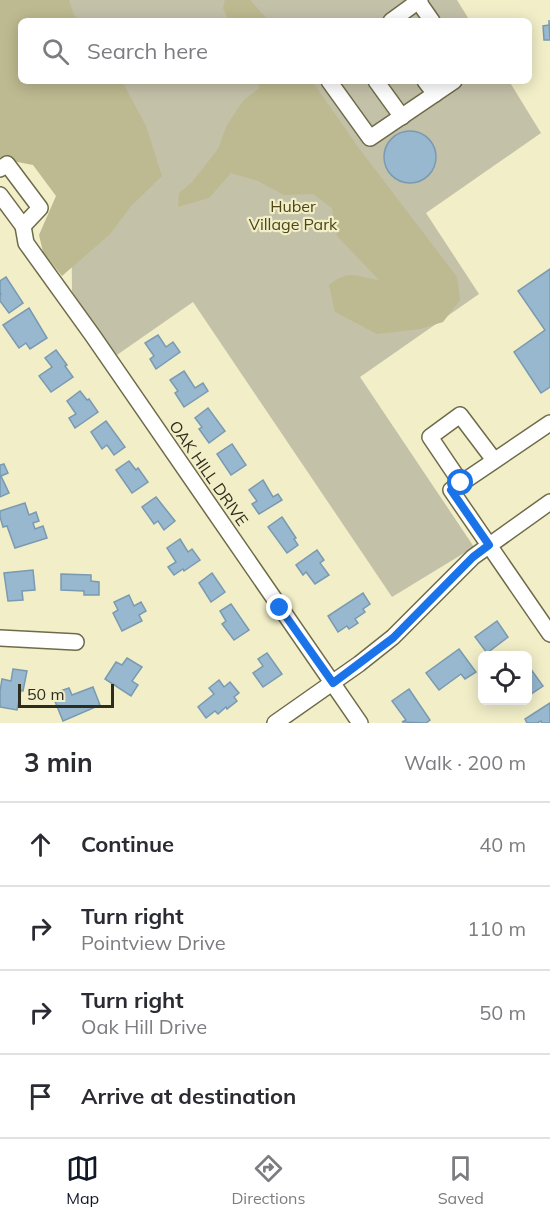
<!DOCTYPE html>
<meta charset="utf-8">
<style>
:root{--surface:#fff;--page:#f2f2f3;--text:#2b2b33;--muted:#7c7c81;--line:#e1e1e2;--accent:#111827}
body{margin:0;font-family:Mulish,sans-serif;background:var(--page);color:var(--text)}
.controls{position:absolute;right:18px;bottom:18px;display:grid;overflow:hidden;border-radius:9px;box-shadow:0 3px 15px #0003}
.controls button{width:54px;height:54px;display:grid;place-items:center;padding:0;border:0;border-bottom:2px solid var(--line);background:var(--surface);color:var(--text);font:30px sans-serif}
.scale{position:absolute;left:18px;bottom:15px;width:96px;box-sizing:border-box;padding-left:6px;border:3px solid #2d2c1d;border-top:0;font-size:16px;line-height:21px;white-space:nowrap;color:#2d2c1d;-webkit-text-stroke:4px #f1eec8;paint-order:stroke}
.stop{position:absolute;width:18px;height:18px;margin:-14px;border:4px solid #1a73e8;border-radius:50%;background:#fff}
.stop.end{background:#1a73e8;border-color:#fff;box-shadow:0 2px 6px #0008}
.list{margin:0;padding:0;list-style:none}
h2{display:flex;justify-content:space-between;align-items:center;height:78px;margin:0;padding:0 24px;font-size:26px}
h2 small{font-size:20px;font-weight:400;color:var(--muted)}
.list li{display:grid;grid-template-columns:39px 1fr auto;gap:18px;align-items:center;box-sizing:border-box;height:84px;padding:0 24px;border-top:2px solid var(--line)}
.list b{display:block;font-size:22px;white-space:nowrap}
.list p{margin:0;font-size:20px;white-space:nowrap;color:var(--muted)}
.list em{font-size:20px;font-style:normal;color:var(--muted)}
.icon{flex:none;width:33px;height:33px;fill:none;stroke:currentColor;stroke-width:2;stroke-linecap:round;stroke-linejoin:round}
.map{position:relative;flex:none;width:550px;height:723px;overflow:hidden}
.search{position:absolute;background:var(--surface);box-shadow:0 3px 15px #0003;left:18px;right:18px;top:18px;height:66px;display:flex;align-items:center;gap:15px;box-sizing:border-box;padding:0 21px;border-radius:9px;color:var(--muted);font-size:22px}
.sheet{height:414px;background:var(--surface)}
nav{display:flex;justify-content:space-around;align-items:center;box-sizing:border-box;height:84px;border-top:2px solid var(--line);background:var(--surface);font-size:16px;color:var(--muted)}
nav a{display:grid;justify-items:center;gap:3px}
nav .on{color:var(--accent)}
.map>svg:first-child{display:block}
</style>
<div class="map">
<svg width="550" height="723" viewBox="0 0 550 723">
<rect width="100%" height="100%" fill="#f1eec8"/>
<!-- green -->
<g fill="#c3c1a8">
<path d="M 27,0 L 457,0 L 470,21 L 29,21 Z"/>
<path d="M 70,81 L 509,81 L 541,133 L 426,213 L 479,294 L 360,377 L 474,547 L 392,597 L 193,302 L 114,357 L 72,291 Z"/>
</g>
<!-- forest -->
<g fill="#bdb990">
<path d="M 0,0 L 69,0 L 74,15 L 79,21 L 21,21 L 21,81 L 122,81 L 146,126 L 162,176 L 131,206 L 110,234 L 62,276 L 43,252 L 39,235 L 56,196 L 33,165 L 2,159 L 0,157 Z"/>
<path d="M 225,0 L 250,0 L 269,21 L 229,21 L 223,8 Z"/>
<path d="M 258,81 L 312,81 L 358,147 L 457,277 L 460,300 L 443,322 L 420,329 L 377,334 L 335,312 L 329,285 C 350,268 356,277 379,280 L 337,236 L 332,208 L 313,194 L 284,195 L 258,181 L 231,173 L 209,198 L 178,207 L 179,193 L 192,182 L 218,149 L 227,125 L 243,101 L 259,88 Z"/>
</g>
<!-- building -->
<g fill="#97b8cf" stroke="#7a9ab1" stroke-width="1.5">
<path d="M 549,20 L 550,40 L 544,40 L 543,26 L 549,25 Z"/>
<circle cx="410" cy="157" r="26"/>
<path d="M 550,269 L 550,387 L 541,393 L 514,352 L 545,330 L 518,291 Z"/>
<path d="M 6,277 L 23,303 L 9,313 L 0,301 L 0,295 L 1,294 L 0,292 L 0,281 Z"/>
<path d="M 29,308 L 47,338 L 30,349 L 26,343 L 19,348 L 3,325 Z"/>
<path d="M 158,335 L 166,347 L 173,342 L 180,352 L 156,369 L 150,359 L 154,356 L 145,343 Z"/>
<path d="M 56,350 L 67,365 L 65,366 L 73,377 L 51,392 L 39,376 L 52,367 L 45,358 Z"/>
<path d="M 184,371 L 195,388 L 203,383 L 208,391 L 184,407 L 175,393 L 178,391 L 170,380 Z"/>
<path d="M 80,391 L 87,400 L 89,399 L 98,412 L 75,428 L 69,418 L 76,414 L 67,401 Z"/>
<path d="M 208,408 L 225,431 L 209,443 L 199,429 L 202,427 L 195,418 Z"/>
<path d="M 106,421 L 125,447 L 114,455 L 107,445 L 102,449 L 91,432 Z"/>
<path d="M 232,444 L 246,465 L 231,475 L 217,454 Z"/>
<path d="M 129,461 L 136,470 L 138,468 L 148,482 L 132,493 L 116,470 Z"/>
<path d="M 4,464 L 8,473 L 1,476 L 9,493 L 0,497 L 0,465 Z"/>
<path d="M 263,480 L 273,497 L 278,494 L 282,500 L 259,514 L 252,504 L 257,501 L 249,490 Z"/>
<path d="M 156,497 L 175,521 L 164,530 L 158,521 L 154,524 L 142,507 Z"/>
<path d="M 25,503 L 29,515 L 36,512 L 39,521 L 33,523 L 35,529 L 43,526 L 47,538 L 15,548 L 7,526 L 3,527 L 0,517 L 0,511 Z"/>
<path d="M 282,517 L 296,538 L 294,539 L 298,545 L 287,553 L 268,527 Z"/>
<path d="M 180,539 L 188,552 L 192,549 L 200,560 L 184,571 L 183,569 L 174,575 L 168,567 L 176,562 L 167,548 Z"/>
<path d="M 317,550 L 324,560 L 320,563 L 329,575 L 315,584 L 306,572 L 303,575 L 296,565 Z"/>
<path d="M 33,570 L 35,590 L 22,591 L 23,600 L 8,601 L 4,573 Z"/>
<path d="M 212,573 L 225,592 L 211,602 L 199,583 Z"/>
<path d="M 61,574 L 91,575 L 91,581 L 99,582 L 99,595 L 84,595 L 84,591 L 61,590 Z"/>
<path d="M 363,593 L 370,604 L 363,609 L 365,612 L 355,619 L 358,623 L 349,629 L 347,626 L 338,632 L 328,616 Z"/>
<path d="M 129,595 L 134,606 L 141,602 L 146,611 L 139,615 L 142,621 L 122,631 L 113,613 L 118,610 L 114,602 Z"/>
<path d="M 231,604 L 249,630 L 234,640 L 222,624 L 226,621 L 220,611 Z"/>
<path d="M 497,621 L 508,637 L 487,653 L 475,637 Z"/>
<path d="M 459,649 L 476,672 L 465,679 L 461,674 L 439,690 L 426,673 Z"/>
<path d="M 267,653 L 282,674 L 263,687 L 253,673 L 263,666 L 258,659 Z"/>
<path d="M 127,658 L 142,667 L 132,681 L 138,685 L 131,696 L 105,679 L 116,662 L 122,665 Z"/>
<path d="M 530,668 L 543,686 L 528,696 L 528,670 Z"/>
<path d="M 13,669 L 27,671 L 23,691 L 21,690 L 17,710 L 0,707 L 0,691 L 2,679 L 11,681 Z"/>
<path d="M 219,680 L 224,687 L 230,682 L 239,693 L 234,697 L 237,701 L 227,709 L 226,707 L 218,714 L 215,711 L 206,718 L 198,707 L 214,694 L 209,688 Z"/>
<path d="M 93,687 L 100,705 L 63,721 L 52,694 L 69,688 L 72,695 Z"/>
<path d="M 409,689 L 430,720 L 426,723 L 402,722 L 406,720 L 392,701 Z"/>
<path d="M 550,703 L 550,723 L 542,723 L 541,721 L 537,723 L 527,723 L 525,719 Z"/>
</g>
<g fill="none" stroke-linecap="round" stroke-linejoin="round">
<!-- minor casing -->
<g stroke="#6e6b49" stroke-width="18">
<g id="minor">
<path d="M 418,1 L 432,21"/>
<path d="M 391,21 L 420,0"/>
<path d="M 329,81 L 370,138 L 454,81"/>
<path d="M 376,81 L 402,117"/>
<path d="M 425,81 L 435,94"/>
<path d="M 0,169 L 7,164 L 40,208 L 23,226"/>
<path d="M 0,195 L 23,226 L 26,243 L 93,336 L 360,723"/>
<path d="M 550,423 L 451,490 L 550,634"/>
<path d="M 461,483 L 430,437 L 460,415 L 494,460"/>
<path d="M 0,638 L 76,642"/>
<path d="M 275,723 L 359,664 L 393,637 L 473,557 L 550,502"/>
</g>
</g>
<!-- minor -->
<use href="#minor" stroke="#fff" stroke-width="15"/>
</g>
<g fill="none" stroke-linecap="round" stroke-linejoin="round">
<!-- route -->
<path stroke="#1a73e8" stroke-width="8" d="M 280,608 L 333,683 L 393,638 L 473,557 L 489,545 L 451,490 L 461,483"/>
</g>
<g text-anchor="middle" stroke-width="4.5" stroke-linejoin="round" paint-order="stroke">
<!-- park labels -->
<g font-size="16" fill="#4c4715" stroke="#f1eec8">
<text x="293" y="212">Huber<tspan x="293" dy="18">Village Park</tspan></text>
</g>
<!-- street labels -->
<g font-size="16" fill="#2d2c1d" stroke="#f1eec8">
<text transform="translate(209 473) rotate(55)" y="6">OAK HILL DRIVE</text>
</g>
</g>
</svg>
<div class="controls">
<button><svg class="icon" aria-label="locate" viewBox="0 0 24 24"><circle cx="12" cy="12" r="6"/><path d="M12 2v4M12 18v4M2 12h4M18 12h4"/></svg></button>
</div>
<div class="scale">50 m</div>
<div class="stop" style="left:461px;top:483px"></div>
<div class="stop end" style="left:280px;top:608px"></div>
<div class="search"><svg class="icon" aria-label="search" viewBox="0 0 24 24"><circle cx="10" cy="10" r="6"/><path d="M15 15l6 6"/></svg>Search here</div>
</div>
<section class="sheet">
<h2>3 min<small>Walk · 200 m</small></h2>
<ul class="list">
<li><svg class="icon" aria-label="ahead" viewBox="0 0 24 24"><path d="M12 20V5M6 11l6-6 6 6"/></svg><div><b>Continue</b></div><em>40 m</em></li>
<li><svg class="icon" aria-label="right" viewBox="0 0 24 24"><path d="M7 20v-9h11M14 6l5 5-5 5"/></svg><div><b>Turn right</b><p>Pointview Drive</p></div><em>110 m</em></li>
<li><svg class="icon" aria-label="right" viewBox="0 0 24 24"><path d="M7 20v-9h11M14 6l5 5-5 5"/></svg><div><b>Turn right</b><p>Oak Hill Drive</p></div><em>50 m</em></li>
<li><svg class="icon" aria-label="arrive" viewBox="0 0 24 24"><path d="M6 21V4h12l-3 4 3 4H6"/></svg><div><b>Arrive at destination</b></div></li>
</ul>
</section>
<nav>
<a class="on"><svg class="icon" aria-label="map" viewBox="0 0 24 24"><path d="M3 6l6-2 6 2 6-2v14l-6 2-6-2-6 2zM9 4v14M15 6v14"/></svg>Map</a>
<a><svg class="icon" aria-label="directions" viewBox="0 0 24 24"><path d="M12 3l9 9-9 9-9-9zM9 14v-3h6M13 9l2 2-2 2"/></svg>Directions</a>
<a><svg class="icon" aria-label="saved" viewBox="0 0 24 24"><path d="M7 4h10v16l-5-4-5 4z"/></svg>Saved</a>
</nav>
